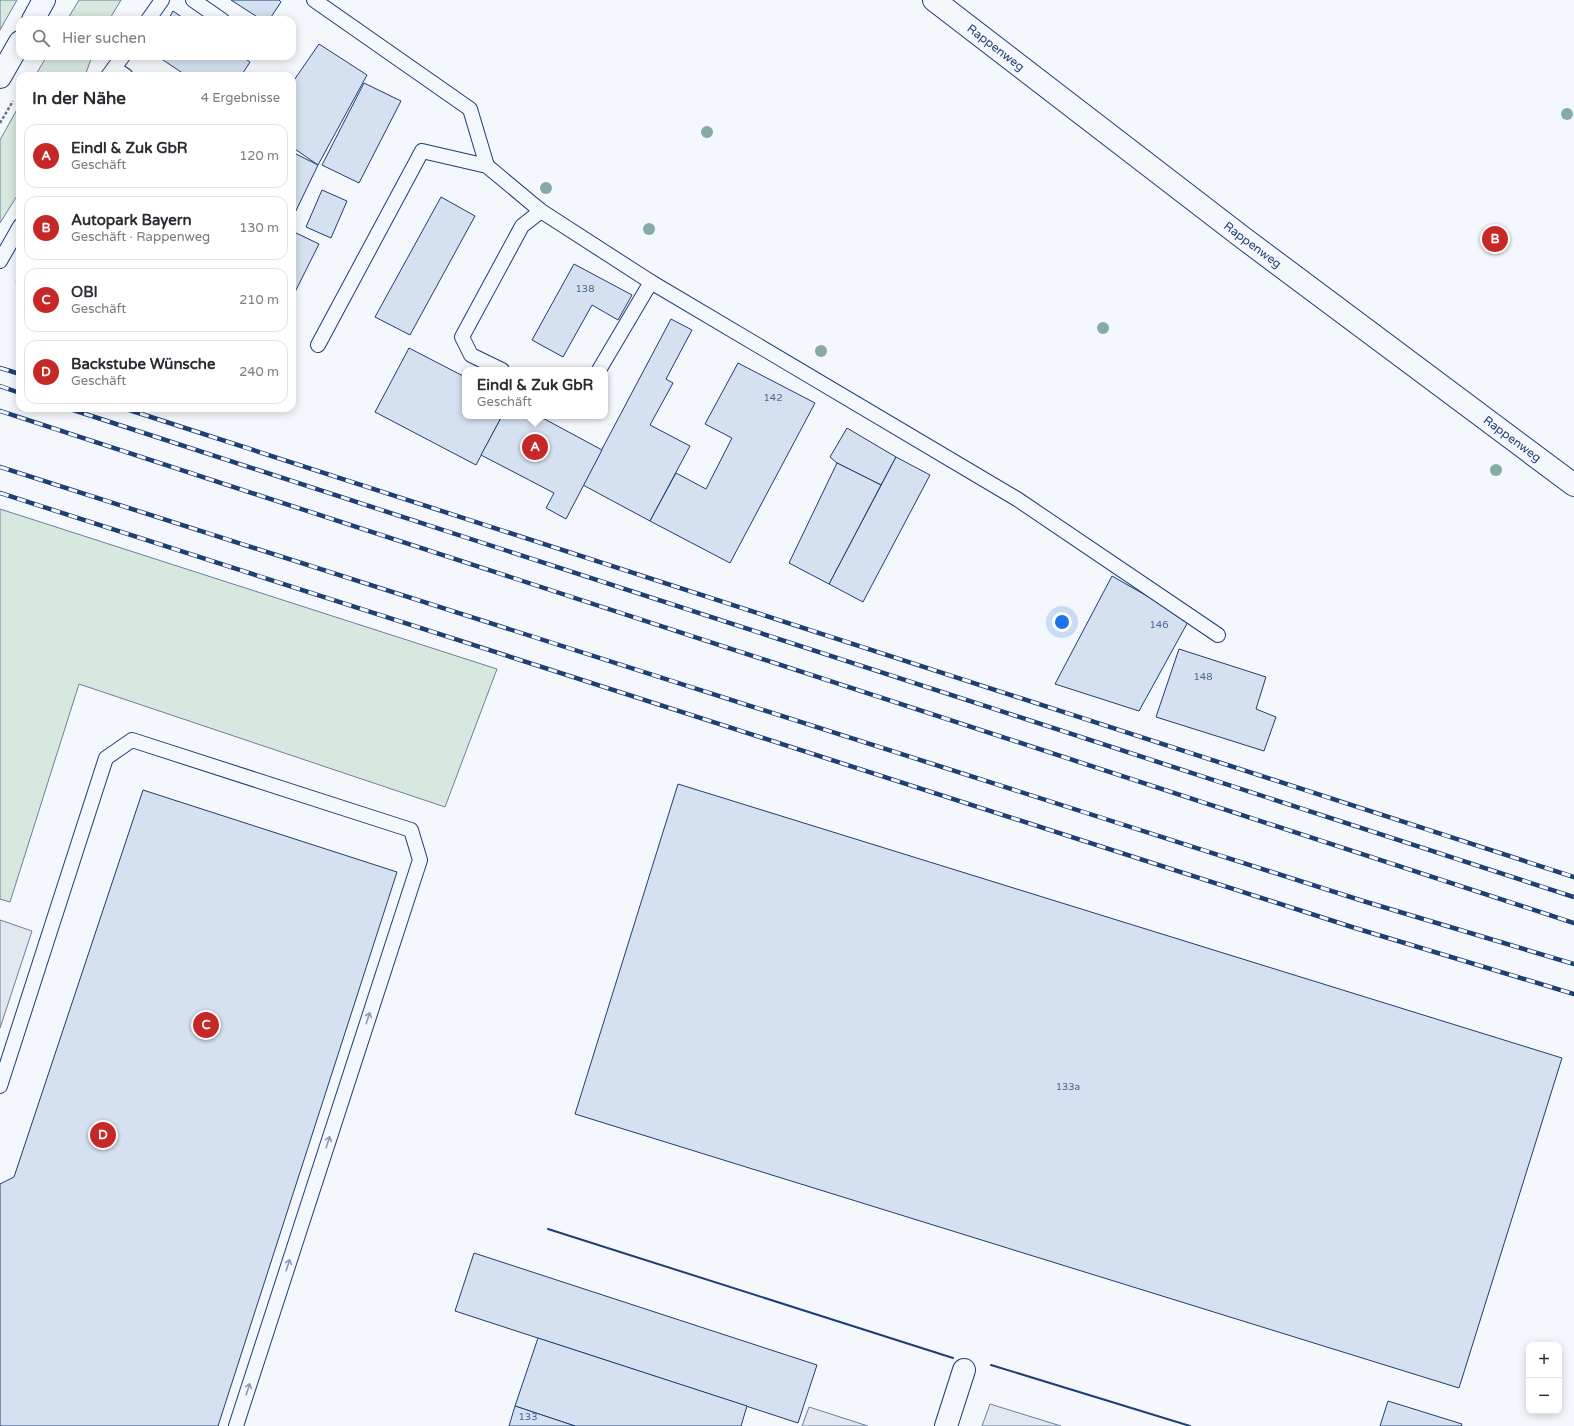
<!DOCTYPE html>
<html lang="de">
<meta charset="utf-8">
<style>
:root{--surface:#fff;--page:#f7f7f7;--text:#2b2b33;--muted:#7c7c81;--line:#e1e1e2;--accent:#c62828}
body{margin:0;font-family:"Varela Round",sans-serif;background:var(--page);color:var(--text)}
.controls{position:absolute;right:12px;bottom:12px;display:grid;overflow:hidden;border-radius:8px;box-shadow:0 2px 10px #0003}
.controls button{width:36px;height:36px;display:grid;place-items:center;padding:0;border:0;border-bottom:1px solid var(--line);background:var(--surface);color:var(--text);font:20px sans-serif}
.you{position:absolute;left:1062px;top:622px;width:14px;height:14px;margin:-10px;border:3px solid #fff;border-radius:50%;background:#1a73e8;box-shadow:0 0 0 6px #1a73e833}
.badge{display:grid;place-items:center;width:26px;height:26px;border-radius:50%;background:var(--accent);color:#fff;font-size:13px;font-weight:700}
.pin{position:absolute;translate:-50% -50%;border:2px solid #fff;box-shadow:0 1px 4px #0006}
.popup{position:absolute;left:462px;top:367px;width:146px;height:52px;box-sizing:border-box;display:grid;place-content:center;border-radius:8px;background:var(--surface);filter:drop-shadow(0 1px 3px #0005);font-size:13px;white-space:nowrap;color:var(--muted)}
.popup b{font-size:15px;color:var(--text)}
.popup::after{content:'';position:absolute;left:50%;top:100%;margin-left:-8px;border:8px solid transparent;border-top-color:var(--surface)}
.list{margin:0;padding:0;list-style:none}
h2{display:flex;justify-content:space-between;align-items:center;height:52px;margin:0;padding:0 16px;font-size:17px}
h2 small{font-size:13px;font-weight:400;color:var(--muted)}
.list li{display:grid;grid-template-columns:26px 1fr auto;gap:12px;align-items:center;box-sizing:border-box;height:64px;margin:0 8px 8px;padding:0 8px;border:1px solid var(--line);border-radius:12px}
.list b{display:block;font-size:15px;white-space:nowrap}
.list p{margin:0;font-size:13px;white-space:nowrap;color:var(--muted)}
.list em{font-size:13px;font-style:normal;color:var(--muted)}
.icon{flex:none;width:22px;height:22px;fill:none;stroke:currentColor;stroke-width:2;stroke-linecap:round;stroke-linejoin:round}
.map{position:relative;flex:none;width:1574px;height:1426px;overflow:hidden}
.search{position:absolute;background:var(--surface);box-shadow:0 2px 10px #0003;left:16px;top:16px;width:280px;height:44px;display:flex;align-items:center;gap:10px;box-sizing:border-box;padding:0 14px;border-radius:12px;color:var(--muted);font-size:15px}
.panel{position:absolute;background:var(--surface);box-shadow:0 2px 10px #0003;left:16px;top:72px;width:280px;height:340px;border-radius:12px}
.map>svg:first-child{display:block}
</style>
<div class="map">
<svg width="1574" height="1426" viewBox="0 0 1574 1426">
<rect width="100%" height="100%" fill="#f4f7fb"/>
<!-- green -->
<g fill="#d7e8df" stroke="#687fa3">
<path d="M 0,0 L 17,0 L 0,30 Z"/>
<path d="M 79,0 L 121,0 L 109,20 L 67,20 Z"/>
<path d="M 47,56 L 92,56 L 85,76 L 35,76 Z"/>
<path d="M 20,104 L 20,191 L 0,223 L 0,140 Z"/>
<path d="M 0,509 L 497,669 L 445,807 L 79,684 L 10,902 L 0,899 Z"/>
</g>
<!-- parking -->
<g fill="#e3e8f0" stroke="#687fa3">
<path d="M 0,920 L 32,931 L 0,1028 Z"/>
<path d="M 990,1404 L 1061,1426 L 982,1426 Z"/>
<path d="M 809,1407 L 868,1426 L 802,1426 Z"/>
</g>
<!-- building -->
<g fill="#d5e0f0" stroke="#1d3f73">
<path d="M 231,0 L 279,0 L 281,2 L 269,20 L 262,20 Z"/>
<path d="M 173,11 L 186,20 L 168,20 Z"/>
<path d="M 319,44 L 367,75 L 318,165 L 292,147 L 292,83 Z"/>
<path d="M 157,56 L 241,56 L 250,62 L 241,76 L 187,76 Z"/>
<path d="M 364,83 L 401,101 L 359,183 L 322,165 Z"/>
<path d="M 292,152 L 318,165 L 292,219 Z"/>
<path d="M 322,190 L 347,201 L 331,238 L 306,227 Z"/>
<path d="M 441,197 L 475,216 L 410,335 L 375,317 Z"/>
<path d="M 292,231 L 319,244 L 292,298 Z"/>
<path d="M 574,264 L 632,295 L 618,320 L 592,305 L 563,357 L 532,340 Z"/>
<path d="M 20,275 L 20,285 L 16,282 Z"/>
<path d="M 671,319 L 692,330 L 666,379 L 673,383 L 650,425 L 690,446 L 650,521 L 583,485 Z"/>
<path d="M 409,348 L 465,377 L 465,416 L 502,416 L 476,465 L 375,412 Z"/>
<path d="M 738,363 L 815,403 L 730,563 L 650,521 L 676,473 L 706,489 L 732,438 L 705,424 Z"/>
<path d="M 502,416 L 539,416 L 602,450 L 566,519 L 546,508 L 554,493 L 481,455 Z"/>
<path d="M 847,428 L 896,457 L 881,485 L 837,463 L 830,457 Z"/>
<path d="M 896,457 L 930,475 L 863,602 L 829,584 Z"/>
<path d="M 837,463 L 881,485 L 829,584 L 789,563 Z"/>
<path d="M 1112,576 L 1189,620 L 1139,711 L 1055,684 Z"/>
<path d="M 1179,649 L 1266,677 L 1256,709 L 1276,717 L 1264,751 L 1156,717 Z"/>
<path d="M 678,784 L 1562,1058 L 1459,1388 L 575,1114 Z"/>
<path d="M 143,790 L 397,872 L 218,1426 L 0,1426 L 0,1184 L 14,1177 Z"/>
<path d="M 474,1253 L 817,1365 L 798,1423 L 455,1311 Z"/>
<path d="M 538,1338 L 747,1406 L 741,1426 L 575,1426 L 515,1406 Z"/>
<path d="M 1388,1401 L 1462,1424 L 1461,1426 L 1380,1426 Z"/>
<path d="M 515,1406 L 575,1426 L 509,1426 Z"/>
</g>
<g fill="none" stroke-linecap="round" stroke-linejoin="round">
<!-- lane casing -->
<g stroke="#1d3f73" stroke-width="16">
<g id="lane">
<path d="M 193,0 L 222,20"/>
<path d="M 314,0 L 470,109 L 487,166"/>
<path d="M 148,20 L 162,0"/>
<path d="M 114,68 L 126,76"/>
<path d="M 108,76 L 123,56"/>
<path d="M 0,261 L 20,226"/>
<path d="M 318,345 L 422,151 L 487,166 L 541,211 L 651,282 L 1017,499 L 1218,635"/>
<path d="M 502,370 L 471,355 L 462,337 L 522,226 L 541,211"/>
<path d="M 599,370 L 651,282"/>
<path d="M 0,1086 L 106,758 L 132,740 L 411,830 L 420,860 L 236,1426"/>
</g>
</g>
<!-- street casing -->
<g stroke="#1d3f73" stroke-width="24">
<g id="street">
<path id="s1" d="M 934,0 L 1242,237 L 1574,485"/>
<path d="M 946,1426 L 964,1370"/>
</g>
</g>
<!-- secondary casing -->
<g stroke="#1d3f73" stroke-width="24">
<g id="secondary">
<path d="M 33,20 L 44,0"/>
<path d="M 0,77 L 20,42"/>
</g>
</g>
<!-- path -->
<path stroke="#5e769c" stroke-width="2.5" stroke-dasharray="3 2" stroke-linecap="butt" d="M 0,123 L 13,101"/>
<!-- lane -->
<use href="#lane" stroke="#f4f7fb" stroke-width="14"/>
<!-- street -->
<use href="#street" stroke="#f4f7fb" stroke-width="22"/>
<!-- secondary -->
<use href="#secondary" stroke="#f4f7fb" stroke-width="22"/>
<!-- rail casing -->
<g stroke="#1d3f73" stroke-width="4.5">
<g id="rail">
<path d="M 0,368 L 20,374"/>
<path d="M 0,386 L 20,393"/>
<path d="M 67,408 L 1574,897"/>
<path d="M 123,408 L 1574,877"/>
<path d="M 0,411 L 1574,923"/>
<path d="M 0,467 L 1363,901 L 1574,964"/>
<path d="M 0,493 L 1355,928 L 1574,994"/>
</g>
</g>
<!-- rail -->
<use href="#rail" stroke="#f4f7fb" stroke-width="3" stroke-dasharray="9" stroke-linecap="butt"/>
<!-- wall -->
<g stroke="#1d3f73" stroke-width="2">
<path d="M 548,1229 L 953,1358"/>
<path d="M 991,1365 L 1190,1426"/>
</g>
</g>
<!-- trees -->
<g fill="#86aba6">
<circle cx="1567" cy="114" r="6"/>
<circle cx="707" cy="132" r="6"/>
<circle cx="546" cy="188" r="6"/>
<circle cx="649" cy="229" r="6"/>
<circle cx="1103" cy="328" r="6"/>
<circle cx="821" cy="351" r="6"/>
<circle cx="1496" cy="470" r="6"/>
</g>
<!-- one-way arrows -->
<defs><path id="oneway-shaft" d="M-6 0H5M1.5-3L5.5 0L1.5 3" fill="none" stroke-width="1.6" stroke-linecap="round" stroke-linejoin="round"/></defs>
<g stroke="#889bb7">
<use href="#oneway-shaft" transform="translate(368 1018) rotate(-72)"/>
<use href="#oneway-shaft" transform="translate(328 1142) rotate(-72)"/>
<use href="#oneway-shaft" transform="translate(288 1265) rotate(-72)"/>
<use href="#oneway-shaft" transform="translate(248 1389) rotate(-72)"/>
</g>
<g text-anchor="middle" stroke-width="3" stroke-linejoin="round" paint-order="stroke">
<!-- number labels -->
<g font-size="10" fill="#4b6792">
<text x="585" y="292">138</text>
<text x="773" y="401">142</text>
<text x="1159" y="628">146</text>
<text x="1203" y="680">148</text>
<text x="1068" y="1090">133a</text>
<text x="528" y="1420">133</text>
</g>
<!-- street labels -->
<g font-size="12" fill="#1d3f73" stroke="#f4f7fb">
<text dy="4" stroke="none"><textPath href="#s1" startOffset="78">Rappenweg</textPath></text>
<text dy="4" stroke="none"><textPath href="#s1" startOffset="402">Rappenweg</textPath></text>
<text dy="4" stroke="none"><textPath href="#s1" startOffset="726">Rappenweg</textPath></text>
</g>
</g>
</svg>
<div class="controls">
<button>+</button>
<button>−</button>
</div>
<div class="you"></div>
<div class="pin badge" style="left:535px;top:447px">A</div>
<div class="popup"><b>Eindl &amp; Zuk GbR</b>Geschäft</div>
<div class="pin badge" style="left:1495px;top:239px">B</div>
<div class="pin badge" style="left:206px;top:1025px">C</div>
<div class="pin badge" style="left:103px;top:1135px">D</div>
<div class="search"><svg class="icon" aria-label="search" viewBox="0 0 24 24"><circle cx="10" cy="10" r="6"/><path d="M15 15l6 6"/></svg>Hier suchen</div>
<section class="panel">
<h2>In der Nähe<small>4 Ergebnisse</small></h2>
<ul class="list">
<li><span class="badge">A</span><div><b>Eindl &amp; Zuk GbR</b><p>Geschäft</p></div><em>120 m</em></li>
<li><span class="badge">B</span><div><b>Autopark Bayern</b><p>Geschäft · Rappenweg</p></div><em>130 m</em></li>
<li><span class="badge">C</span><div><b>OBI</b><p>Geschäft</p></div><em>210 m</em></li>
<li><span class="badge">D</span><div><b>Backstube Wünsche</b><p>Geschäft</p></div><em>240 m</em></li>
</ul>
</section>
</div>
